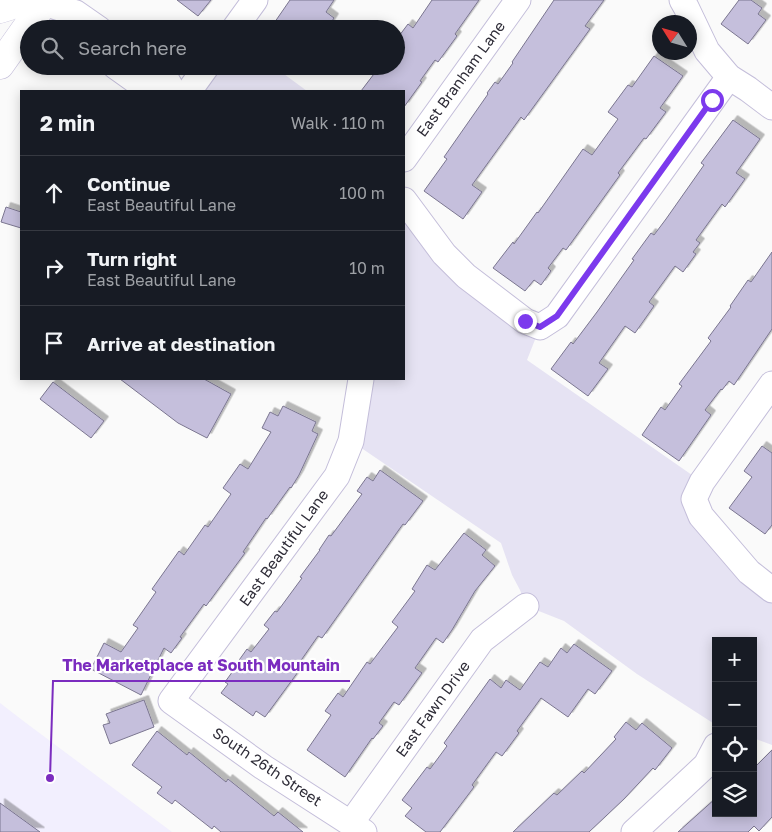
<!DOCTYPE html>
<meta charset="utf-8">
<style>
:root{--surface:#171b24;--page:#20242c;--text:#f1f3f6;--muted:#9ea1a6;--line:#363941}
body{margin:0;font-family:"Golos Text",sans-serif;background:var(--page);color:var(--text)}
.controls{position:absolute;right:15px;bottom:15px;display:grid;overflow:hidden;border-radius:0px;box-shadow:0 2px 12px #0003}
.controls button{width:45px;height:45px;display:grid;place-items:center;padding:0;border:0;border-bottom:1px solid var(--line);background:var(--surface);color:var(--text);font:25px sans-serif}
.compass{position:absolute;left:652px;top:15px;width:45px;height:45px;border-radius:50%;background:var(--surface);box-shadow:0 2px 12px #0003;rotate:307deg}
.stop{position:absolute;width:15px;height:15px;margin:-11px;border:4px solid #7c3aed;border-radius:50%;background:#fff}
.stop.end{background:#7c3aed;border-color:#fff;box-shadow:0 1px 5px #0008}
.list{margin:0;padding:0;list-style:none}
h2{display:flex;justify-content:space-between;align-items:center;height:65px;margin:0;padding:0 20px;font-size:21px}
h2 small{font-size:16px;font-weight:400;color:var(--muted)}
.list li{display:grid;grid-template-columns:32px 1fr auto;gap:15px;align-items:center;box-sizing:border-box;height:75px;padding:0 20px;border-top:1px solid var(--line)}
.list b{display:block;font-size:19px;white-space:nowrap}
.list p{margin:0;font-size:16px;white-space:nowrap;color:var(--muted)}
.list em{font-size:16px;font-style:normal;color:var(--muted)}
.icon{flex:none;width:28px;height:28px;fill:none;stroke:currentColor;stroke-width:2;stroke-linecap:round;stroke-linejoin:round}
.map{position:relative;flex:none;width:772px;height:832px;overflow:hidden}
.search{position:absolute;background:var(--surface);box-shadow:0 2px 12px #0003;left:20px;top:20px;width:385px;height:55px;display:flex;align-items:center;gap:12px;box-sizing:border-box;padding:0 18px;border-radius:28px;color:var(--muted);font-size:19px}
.panel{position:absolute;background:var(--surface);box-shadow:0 2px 12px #0003;left:20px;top:90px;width:385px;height:290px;border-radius:0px}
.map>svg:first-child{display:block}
</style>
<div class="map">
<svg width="772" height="832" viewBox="0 0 772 832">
<defs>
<filter id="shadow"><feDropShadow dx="4.5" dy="-4.5" stdDeviation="0" flood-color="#0004"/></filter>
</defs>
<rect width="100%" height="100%" fill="#fafafa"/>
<!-- built -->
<path fill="#f2effe" d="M 0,703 L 26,723 L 172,832 L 0,832 Z"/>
<!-- green -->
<g fill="#e6e3f3">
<path d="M 207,66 L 273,66 L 307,91 L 189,91 Z"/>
<path d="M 404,200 L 444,254 L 540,327 L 527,360 L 702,482 L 694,499 L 772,590 L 772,745 L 753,738 L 753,641 L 716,641 L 716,725 L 637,674 L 564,621 L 526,606 L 520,590 L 512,575 L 501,543 L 351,441 L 361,379 L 404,379 Z"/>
</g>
<!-- building -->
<g fill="#c5bfdc" stroke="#7b7690" filter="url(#shadow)">
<path d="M 177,0 L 211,0 L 198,16 Z"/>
<path d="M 290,0 L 334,0 L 326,12 L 334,18 L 327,29 L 270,29 Z"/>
<path d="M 432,0 L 479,0 L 455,34 L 457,36 L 438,62 L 435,60 L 420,81 L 422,82 L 404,107 L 404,91 L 361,91 L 380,66 L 396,66 L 396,40 L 408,24 L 413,28 Z"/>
<path d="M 554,0 L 604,0 L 585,26 L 590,29 L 524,120 L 521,117 L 472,185 L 482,192 L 463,219 L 424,191 L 447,159 L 444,157 L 488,94 L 487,93 L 495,82 L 498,84 L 513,63 L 512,62 Z"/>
<path d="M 739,0 L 751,0 L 762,8 L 758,14 L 766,20 L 748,44 L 721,24 Z"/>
<path d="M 654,56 L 683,76 L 660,108 L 666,112 L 646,139 L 644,138 L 618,173 L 620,175 L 566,250 L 563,248 L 548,268 L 551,271 L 541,285 L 534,280 L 525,291 L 493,268 L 513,242 L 514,244 L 537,212 L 538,213 L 583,149 L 592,155 L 618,119 L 608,112 L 628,85 L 632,87 Z"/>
<path d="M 733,120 L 760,139 L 736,173 L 745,179 L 725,207 L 722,204 L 696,240 L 700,243 L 693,252 L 696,254 L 683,272 L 675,266 L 649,302 L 654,306 L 635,333 L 625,326 L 599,363 L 608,369 L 588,396 L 551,369 L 571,342 L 573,344 L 597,312 L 634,260 L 632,259 L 651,233 L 654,235 L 666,219 L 704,165 L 701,163 Z"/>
<path d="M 6,207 L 21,212 L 21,228 L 1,222 Z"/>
<path d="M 772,252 L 772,329 L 734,385 L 729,381 L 722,390 L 721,389 L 705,410 L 711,415 L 679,461 L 642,435 L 661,407 L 665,410 L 682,386 L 679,384 L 711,341 L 708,338 L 731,307 L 730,306 L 748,280 L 751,282 Z"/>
<path d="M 120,379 L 204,379 L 231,394 L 207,438 L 178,423 Z"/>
<path d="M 53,382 L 104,421 L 91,438 L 40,399 Z"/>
<path d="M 283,406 L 316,422 L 312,431 L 318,434 L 299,475 L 291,488 L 290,487 L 267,519 L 266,518 L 243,552 L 245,553 L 231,572 L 206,606 L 204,604 L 180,637 L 182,638 L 171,653 L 164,648 L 141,695 L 91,669 L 104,643 L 121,652 L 138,628 L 133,625 L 156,592 L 152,589 L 179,551 L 184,555 L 205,525 L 208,527 L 231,494 L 223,488 L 240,464 L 248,469 L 271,432 L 262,428 L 270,412 L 278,416 Z"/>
<path d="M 762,446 L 772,453 L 772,525 L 765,534 L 729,508 L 752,477 L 744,471 Z"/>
<path d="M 380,470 L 423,501 L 405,525 L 403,524 L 322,638 L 318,636 L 295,669 L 298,672 L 265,717 L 256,711 L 253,716 L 221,693 L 228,684 L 225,682 L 238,664 L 237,663 L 247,649 L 251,652 L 269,629 L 264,625 L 275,611 L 277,612 L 302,578 L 300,577 L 320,550 L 319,550 L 329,535 L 331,536 L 362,494 L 357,491 L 367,477 L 373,481 Z"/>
<path d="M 464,533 L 486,550 L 482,555 L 495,566 L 475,591 L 452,630 L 443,643 L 436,638 L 415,668 L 422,673 L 399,705 L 394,702 L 379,723 L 383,726 L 373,739 L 372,738 L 345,777 L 307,750 L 331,715 L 325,711 L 338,693 L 343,697 L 367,662 L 370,664 L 398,627 L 392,622 L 415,591 L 412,589 L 427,565 L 435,570 Z"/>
<path d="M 574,644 L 612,671 L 595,694 L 588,689 L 568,717 L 541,698 L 517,731 L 519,733 L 502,756 L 496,752 L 472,785 L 474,787 L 440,832 L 426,832 L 405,816 L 412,808 L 402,800 L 427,767 L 430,769 L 447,746 L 444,743 L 490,679 L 501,688 L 506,680 L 520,690 L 540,662 L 548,667 L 561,648 L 567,653 Z"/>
<path d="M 144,700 L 154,727 L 110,744 L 103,725 L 110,723 L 106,714 Z"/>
<path d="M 626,722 L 636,730 L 642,723 L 672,748 L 655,770 L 653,768 L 624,799 L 589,832 L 513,832 L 554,793 L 557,795 L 582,771 L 584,773 L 616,739 L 614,737 Z"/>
<path d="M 157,731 L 187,755 L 189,752 L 226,782 L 228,779 L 274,816 L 278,812 L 303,832 L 221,832 L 214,826 L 212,829 L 175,800 L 172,804 L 157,793 L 162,787 L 132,765 Z"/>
<path d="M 772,750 L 772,817 L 759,831 L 754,826 L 748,832 L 678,832 L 716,798 L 716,813 L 753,813 L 753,769 Z"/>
<path d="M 0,803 L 40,832 L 0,832 Z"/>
</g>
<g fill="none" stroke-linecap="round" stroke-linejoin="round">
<!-- minor casing -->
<g stroke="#c4beda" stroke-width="27">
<g id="minor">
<path d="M 682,0 L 686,7 L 707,51 L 729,77 L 748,89 L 772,107"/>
<path d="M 44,3 L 76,13 L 99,29"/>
<path d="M 234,29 L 255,0"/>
<path d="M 115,66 L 150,91"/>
<path d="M 150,66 L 165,77 L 173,91"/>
<path d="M 189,91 L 207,66"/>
<path d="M 404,159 L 518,0"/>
<path d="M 404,200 L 444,254 L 466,276 L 525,321 L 540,327 L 557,316 L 729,77"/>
<path d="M 361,379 L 351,441 L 337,476 L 171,701 L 263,767 L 364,832"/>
<path d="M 772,384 L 702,482 L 694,499 L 701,516 L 749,572 L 772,590"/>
<path d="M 351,823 L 482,640 L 526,606"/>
<path d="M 634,832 L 706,765 L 716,746"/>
</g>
</g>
<!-- major casing -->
<g stroke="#c4beda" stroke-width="29">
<g id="major">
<path d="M 0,9 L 13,5 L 44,3"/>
<path d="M 0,65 L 46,0"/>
</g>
</g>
<!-- minor -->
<use href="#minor" stroke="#fff" stroke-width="25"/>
<!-- major -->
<use href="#major" stroke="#fff" stroke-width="28"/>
</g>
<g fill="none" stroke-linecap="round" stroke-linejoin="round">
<!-- route -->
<path stroke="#7c3aed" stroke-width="6" d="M 525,321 L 540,327 L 557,316 L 712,100"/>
</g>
<g text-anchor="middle" stroke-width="4.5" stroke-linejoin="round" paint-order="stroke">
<!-- street labels -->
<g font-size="15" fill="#2f2d38" stroke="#fff">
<text transform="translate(461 79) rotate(-54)" y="5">East Branham Lane</text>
<text transform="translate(284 548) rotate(-54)" y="5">East Beautiful Lane</text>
<text transform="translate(433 709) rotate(-54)" y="5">East Fawn Drive</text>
<text transform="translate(267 767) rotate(34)" y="5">South 26th Street</text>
</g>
</g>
<!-- callouts -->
<path fill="none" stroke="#7b2cbf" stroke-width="2" d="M50 778L53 681H350"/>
<circle fill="#7b2cbf" stroke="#fff" stroke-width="2" cx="50" cy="778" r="5"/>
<g font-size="16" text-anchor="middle" font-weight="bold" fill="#7b2cbf" stroke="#fff" stroke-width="4.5" stroke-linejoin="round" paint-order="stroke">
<text x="201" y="671">The Marketplace at South Mountain</text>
</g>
</svg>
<div class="controls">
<button>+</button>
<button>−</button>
<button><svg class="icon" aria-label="locate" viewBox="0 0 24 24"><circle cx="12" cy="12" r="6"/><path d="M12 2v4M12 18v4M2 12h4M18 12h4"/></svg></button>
<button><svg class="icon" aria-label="layers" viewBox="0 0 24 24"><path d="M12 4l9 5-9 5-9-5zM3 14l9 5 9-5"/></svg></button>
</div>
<svg class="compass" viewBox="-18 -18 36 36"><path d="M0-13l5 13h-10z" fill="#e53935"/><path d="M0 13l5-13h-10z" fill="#9ea1a6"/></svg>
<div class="stop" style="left:712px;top:100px"></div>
<div class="stop end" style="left:525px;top:321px"></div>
<div class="search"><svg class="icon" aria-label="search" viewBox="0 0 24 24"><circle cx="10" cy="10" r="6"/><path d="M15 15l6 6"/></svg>Search here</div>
<section class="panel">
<h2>2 min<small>Walk · 110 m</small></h2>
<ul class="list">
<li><svg class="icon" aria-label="ahead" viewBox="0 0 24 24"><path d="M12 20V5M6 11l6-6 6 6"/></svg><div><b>Continue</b><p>East Beautiful Lane</p></div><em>100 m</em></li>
<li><svg class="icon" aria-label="right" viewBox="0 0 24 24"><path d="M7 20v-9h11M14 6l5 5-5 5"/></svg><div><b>Turn right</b><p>East Beautiful Lane</p></div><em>10 m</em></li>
<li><svg class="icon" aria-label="arrive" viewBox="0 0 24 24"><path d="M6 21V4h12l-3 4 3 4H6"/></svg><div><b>Arrive at destination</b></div></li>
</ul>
</section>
</div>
